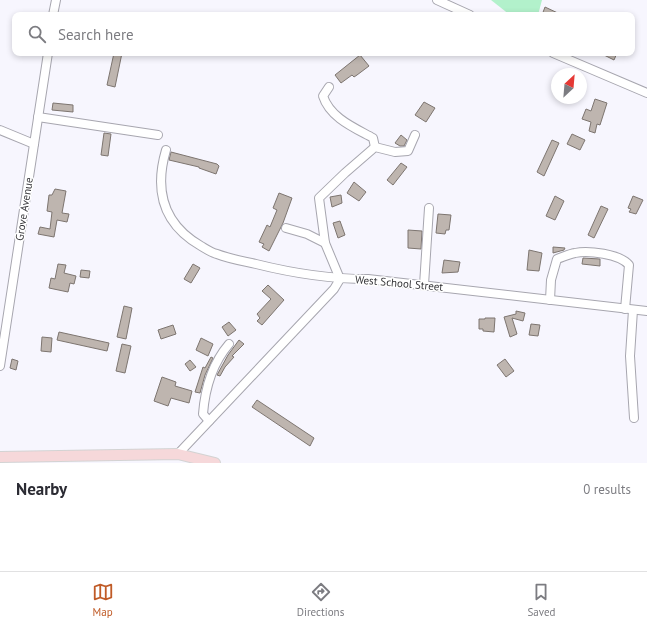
<!DOCTYPE html>
<style>
:root{--surface:#fff;--page:#f2f2f3;--text:#2b2b33;--muted:#7c7c81;--line:#e1e1e2;--accent:#c05b27}
body{margin:0;font-family:"PT Sans",sans-serif;background:var(--page);color:var(--text)}
.compass{position:absolute;left:551px;top:68px;width:36px;height:36px;border-radius:50%;background:var(--surface);box-shadow:0 2px 6px #0003;rotate:26deg}
.list{margin:0;padding:0;list-style:none}
h2{display:flex;justify-content:space-between;align-items:center;height:52px;margin:0;padding:0 16px;font-size:17px}
h2 small{font-size:13px;font-weight:400;color:var(--muted)}
.icon{flex:none;width:22px;height:22px;fill:none;stroke:currentColor;stroke-width:2;stroke-linecap:round;stroke-linejoin:round}
.map{position:relative;flex:none;width:647px;height:463px;overflow:hidden}
.search{position:absolute;background:var(--surface);box-shadow:0 2px 6px #0003;left:12px;right:12px;top:12px;height:44px;display:flex;align-items:center;gap:10px;box-sizing:border-box;padding:0 14px;border-radius:8px;color:var(--muted);font-size:15px}
.sheet{height:108px;background:var(--surface)}
nav{display:flex;justify-content:space-around;align-items:center;box-sizing:border-box;height:56px;border-top:1px solid var(--line);background:var(--surface);font-size:11px;color:var(--muted)}
nav a{display:grid;justify-items:center;gap:2px}
nav .on{color:var(--accent)}
.map>svg:first-child{display:block}
</style>
<div class="map">
<svg width="647" height="463" viewBox="0 0 647 463">
<rect width="100%" height="100%" fill="#f7f6fe"/>
<!-- green -->
<path fill="#b2f1cb" d="M 491,0 L 542,0 L 538,15 L 510,15 Z"/>
<!-- building -->
<g fill="#beb5af" stroke="#7d7570">
<path d="M 545,7 L 562,15 L 542,15 Z"/>
<path d="M 114,53 L 122,53 L 115,87 L 107,85 Z"/>
<path d="M 600,53 L 617,53 L 614,60 Z"/>
<path d="M 360,55 L 369,66 L 357,75 L 354,77 L 352,75 L 341,83 L 335,75 Z"/>
<path d="M 595,99 L 607,103 L 600,125 L 597,124 L 595,133 L 589,131 L 591,122 L 582,119 L 586,109 L 591,111 Z"/>
<path d="M 424,102 L 435,108 L 426,122 L 415,115 Z"/>
<path d="M 53,103 L 73,105 L 73,112 L 52,110 Z"/>
<path d="M 104,133 L 111,134 L 108,156 L 101,155 Z"/>
<path d="M 572,134 L 585,140 L 580,150 L 567,144 Z"/>
<path d="M 401,135 L 407,140 L 404,146 L 400,146 L 395,143 Z"/>
<path d="M 552,140 L 559,143 L 544,176 L 537,172 Z"/>
<path d="M 171,152 L 217,164 L 219,166 L 216,174 L 199,168 L 199,167 L 169,160 Z"/>
<path d="M 401,163 L 407,167 L 393,185 L 387,180 Z"/>
<path d="M 354,182 L 366,192 L 359,201 L 347,193 Z"/>
<path d="M 55,189 L 66,191 L 62,213 L 69,214 L 67,222 L 57,220 L 54,237 L 38,234 L 40,227 L 50,229 L 52,212 L 47,211 L 49,195 L 52,195 Z"/>
<path d="M 279,193 L 292,198 L 283,223 L 269,251 L 262,247 L 264,244 L 259,242 L 267,225 L 270,227 L 277,210 L 273,208 Z"/>
<path d="M 341,195 L 342,203 L 332,207 L 330,197 Z"/>
<path d="M 555,196 L 564,201 L 555,220 L 546,216 Z"/>
<path d="M 633,196 L 643,200 L 636,214 L 629,212 L 631,209 L 628,208 Z"/>
<path d="M 601,206 L 608,209 L 594,238 L 588,235 Z"/>
<path d="M 438,214 L 451,215 L 449,230 L 446,230 L 445,234 L 436,233 Z"/>
<path d="M 340,221 L 345,235 L 338,238 L 333,223 Z"/>
<path d="M 408,230 L 422,231 L 421,249 L 408,248 Z"/>
<path d="M 553,247 L 565,248 L 564,250 L 553,253 Z"/>
<path d="M 529,250 L 542,253 L 539,271 L 527,270 Z"/>
<path d="M 583,258 L 600,259 L 600,266 L 582,264 Z"/>
<path d="M 444,260 L 460,262 L 458,272 L 442,273 Z"/>
<path d="M 58,264 L 66,265 L 64,273 L 76,276 L 74,284 L 70,283 L 68,292 L 49,288 L 51,278 L 55,279 Z"/>
<path d="M 193,264 L 200,268 L 191,283 L 184,279 Z"/>
<path d="M 81,270 L 90,271 L 89,278 L 80,277 Z"/>
<path d="M 268,285 L 284,300 L 262,325 L 257,321 L 260,318 L 257,314 L 271,299 L 262,291 Z"/>
<path d="M 124,306 L 132,308 L 126,339 L 117,337 Z"/>
<path d="M 516,311 L 525,313 L 523,321 L 512,318 L 517,334 L 510,337 L 504,317 L 516,314 Z"/>
<path d="M 485,318 L 495,318 L 494,332 L 483,331 L 483,329 L 479,329 L 479,319 L 485,319 Z"/>
<path d="M 229,322 L 236,330 L 228,336 L 222,327 Z"/>
<path d="M 531,324 L 540,325 L 538,336 L 529,335 Z"/>
<path d="M 173,325 L 176,334 L 161,339 L 158,330 Z"/>
<path d="M 59,332 L 109,343 L 107,351 L 57,340 Z"/>
<path d="M 42,337 L 52,338 L 51,352 L 41,351 Z"/>
<path d="M 201,338 L 213,344 L 208,356 L 196,350 Z"/>
<path d="M 239,340 L 244,344 L 232,356 L 234,357 L 225,367 L 220,376 L 217,375 L 228,355 Z"/>
<path d="M 122,344 L 131,346 L 125,373 L 116,371 Z"/>
<path d="M 211,357 L 213,358 L 205,375 L 200,393 L 195,392 L 203,367 L 205,368 Z"/>
<path d="M 12,359 L 18,361 L 16,370 L 10,368 Z"/>
<path d="M 505,359 L 514,371 L 506,377 L 497,365 Z"/>
<path d="M 190,360 L 196,367 L 190,371 L 185,364 Z"/>
<path d="M 162,377 L 176,382 L 175,386 L 192,391 L 189,403 L 171,398 L 168,406 L 154,401 Z"/>
<path d="M 257,400 L 314,438 L 310,446 L 252,407 Z"/>
</g>
<g fill="none" stroke-linecap="round" stroke-linejoin="round">
<!-- minor casing -->
<g stroke="#a7a6af" stroke-width="10">
<g id="minor">
<path d="M 437,0 L 470,15"/>
<path d="M 53,15 L 56,0"/>
<path d="M 553,53 L 647,93"/>
<path d="M 329,87 L 323,96 C 330,118 355,128 373,138 L 375,147"/>
<path d="M 38,117 L 158,135"/>
<path d="M 0,130 L 34,144"/>
<path d="M 166,150 C 154,191 163,224 201,246 C 206,249 212,253 217,254 C 230,259 243,261 256,264 C 292,273 330,279 368,279 L 647,311"/>
<path d="M 286,228 L 307,234 L 325,243"/>
<path d="M 340,279 L 325,243 L 319,198 L 345,173 L 375,147 L 395,152 L 408,151 L 415,135"/>
<path d="M 424,285 L 429,208"/>
<path d="M 550,300 L 551,280 L 557,259 C 563,257 569,254 575,253 C 588,250 620,254 629,265 L 625,309"/>
<path d="M 633,310 L 630,356 L 634,418"/>
<path d="M 0,366 L 48,53"/>
<path d="M 209,421 L 203,414 C 205,388 212,364 229,344"/>
<path d="M 178,454 L 334,289 L 340,279"/>
</g>
</g>
<!-- major casing -->
<g stroke="#d3d3d3" stroke-width="12">
<path id="major" d="M 0,457 L 178,454 L 215,463"/>
</g>
<!-- minor -->
<use href="#minor" stroke="#fff" stroke-width="8"/>
<!-- major -->
<use href="#major" stroke="#f6d8da" stroke-width="10"/>
</g>
<g text-anchor="middle" stroke-width="3" stroke-linejoin="round" paint-order="stroke">
<!-- street labels -->
<g font-size="11" fill="#353538" stroke="#fff">
<text transform="translate(24 209) rotate(-81)" y="4">Grove Avenue</text>
<text transform="translate(399 283) rotate(5)" y="4">West School Street</text>
</g>
</g>
</svg>
<svg class="compass" viewBox="-18 -18 36 36"><path d="M0-13l5 13h-10z" fill="#e53935"/><path d="M0 13l5-13h-10z" fill="#7c7c81"/></svg>
<div class="search"><svg class="icon" aria-label="search" viewBox="0 0 24 24"><circle cx="10" cy="10" r="6"/><path d="M15 15l6 6"/></svg>Search here</div>
</div>
<section class="sheet">
<h2>Nearby<small>0 results</small></h2>
<ul class="list">
</ul>
</section>
<nav>
<a class="on"><svg class="icon" aria-label="map" viewBox="0 0 24 24"><path d="M3 6l6-2 6 2 6-2v14l-6 2-6-2-6 2zM9 4v14M15 6v14"/></svg>Map</a>
<a><svg class="icon" aria-label="directions" viewBox="0 0 24 24"><path d="M12 3l9 9-9 9-9-9zM9 14v-3h6M13 9l2 2-2 2"/></svg>Directions</a>
<a><svg class="icon" aria-label="saved" viewBox="0 0 24 24"><path d="M7 4h10v16l-5-4-5 4z"/></svg>Saved</a>
</nav>
